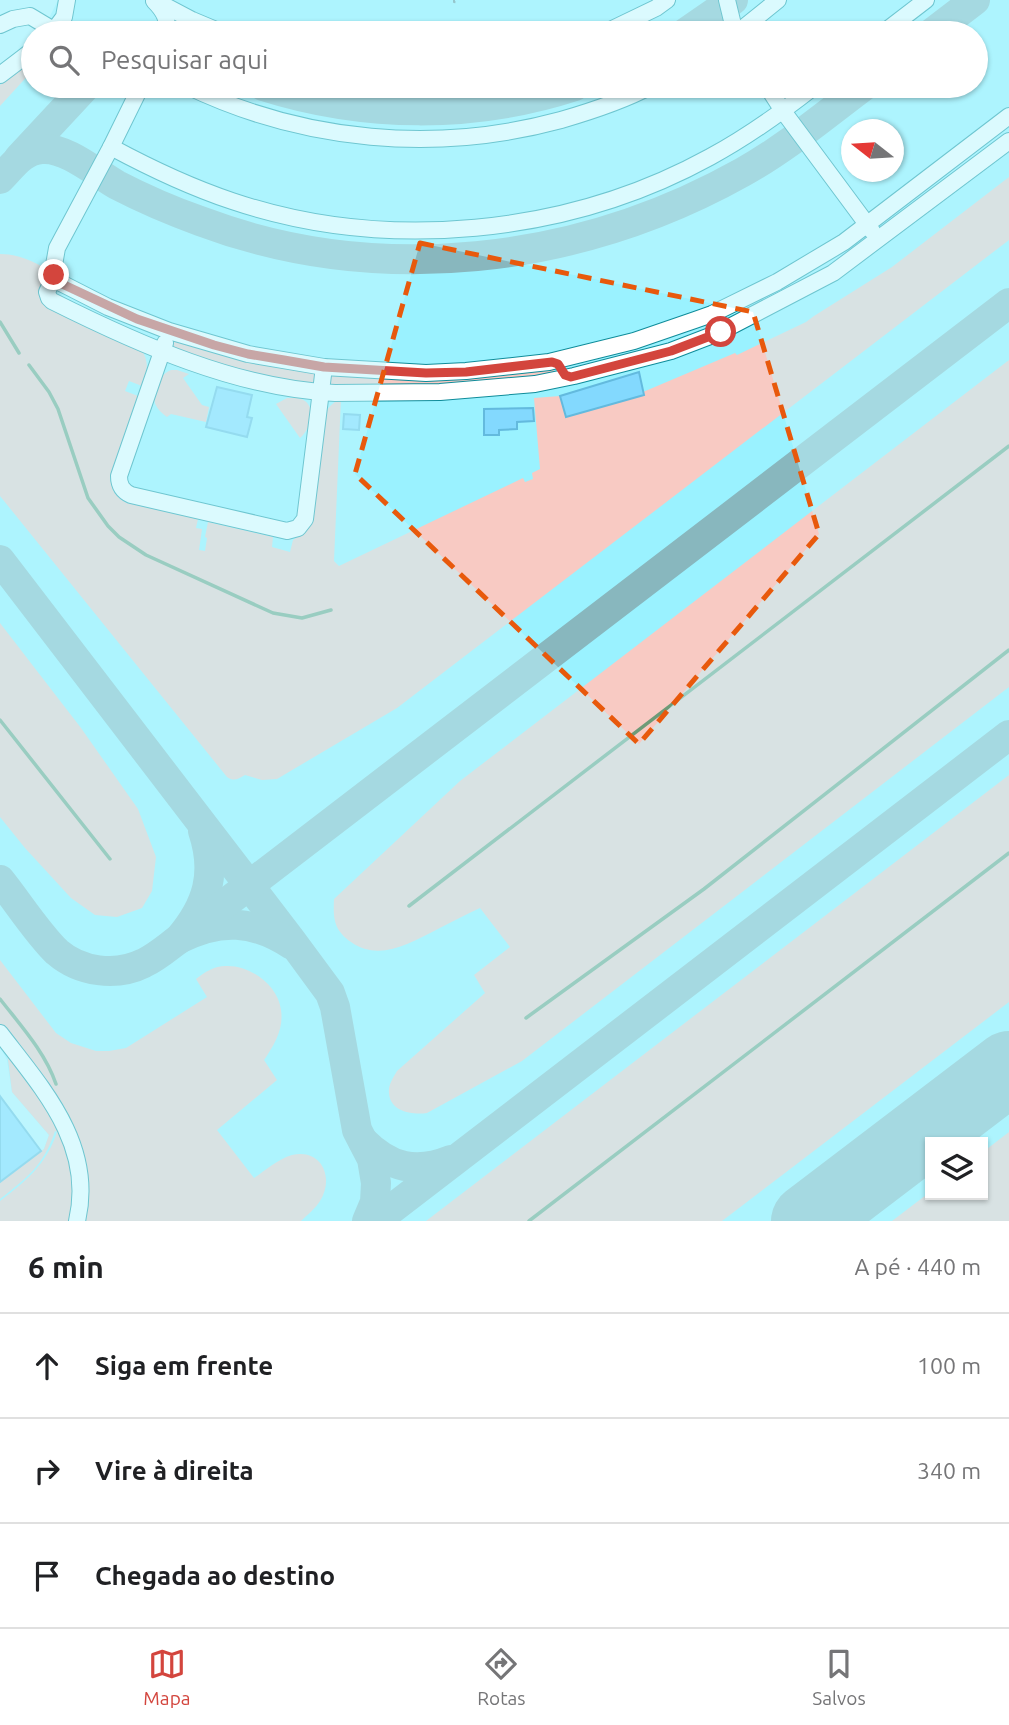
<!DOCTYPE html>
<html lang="pt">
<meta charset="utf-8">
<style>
:root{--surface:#fff;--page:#f2f2f2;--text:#202124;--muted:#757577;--line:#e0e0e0;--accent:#d3453d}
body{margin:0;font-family:Ubuntu,sans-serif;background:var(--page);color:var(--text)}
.controls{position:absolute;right:21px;bottom:21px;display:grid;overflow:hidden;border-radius:0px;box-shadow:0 2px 5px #0004}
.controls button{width:63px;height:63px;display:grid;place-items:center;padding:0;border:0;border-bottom:2px solid var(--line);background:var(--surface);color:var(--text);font:35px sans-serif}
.compass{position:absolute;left:841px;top:119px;width:63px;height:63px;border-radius:50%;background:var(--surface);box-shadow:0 2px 5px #0004;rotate:287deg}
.stop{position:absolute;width:21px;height:21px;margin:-16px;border:5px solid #d3453d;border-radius:50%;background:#fff}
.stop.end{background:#d3453d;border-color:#fff;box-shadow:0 2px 7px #0008}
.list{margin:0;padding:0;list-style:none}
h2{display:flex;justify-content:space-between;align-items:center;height:91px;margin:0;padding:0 28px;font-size:30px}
h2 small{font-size:23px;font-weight:400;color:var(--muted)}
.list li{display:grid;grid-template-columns:46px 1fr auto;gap:21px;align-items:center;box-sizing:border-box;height:105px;padding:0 28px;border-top:2px solid var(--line)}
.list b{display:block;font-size:26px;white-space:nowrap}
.list em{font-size:23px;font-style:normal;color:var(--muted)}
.icon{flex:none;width:38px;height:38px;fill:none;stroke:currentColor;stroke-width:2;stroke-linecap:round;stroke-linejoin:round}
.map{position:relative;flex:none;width:1009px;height:1221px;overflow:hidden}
.search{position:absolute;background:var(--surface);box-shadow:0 2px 5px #0004;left:21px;right:21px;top:21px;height:77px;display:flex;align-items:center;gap:18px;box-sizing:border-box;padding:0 24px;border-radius:38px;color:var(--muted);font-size:26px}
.sheet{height:406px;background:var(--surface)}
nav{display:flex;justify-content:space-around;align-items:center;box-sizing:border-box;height:98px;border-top:2px solid var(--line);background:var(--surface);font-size:19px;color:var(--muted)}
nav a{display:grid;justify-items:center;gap:4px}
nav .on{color:var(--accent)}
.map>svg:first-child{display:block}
</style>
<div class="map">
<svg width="1009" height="1221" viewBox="0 0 1009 1221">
<rect width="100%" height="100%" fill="#bdf6fe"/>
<!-- built -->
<path fill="#9af2ff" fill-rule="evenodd" d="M 58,0 L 1009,0 L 1009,1221 L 0,1221 L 0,1182 L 44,1149 L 49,1135 L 12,1092 L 7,1060 L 0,1047 L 0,65 L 33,37 L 33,86 L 976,86 L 976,33 L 37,33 L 50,16 ZM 852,130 L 894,130 L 894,172 L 852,172 ZM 930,1142 L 983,1142 L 983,1195 L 930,1195 Z"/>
<!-- green -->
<g fill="#f8cac3">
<path d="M 33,59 L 33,70 L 0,106 L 0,85 Z"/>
<path d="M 1009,177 L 1009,240 L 397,708 L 277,779 L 262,780 L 245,775 C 238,779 234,782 227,777 L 0,496 L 0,254 C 19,254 32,261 49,270 L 42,290 L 141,349 C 150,362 147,372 142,386 L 129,381 L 125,391 L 138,396 L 110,476 C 111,489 115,497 127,503 L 198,519 L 196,528 L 202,529 L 199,550 L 205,551 L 207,538 L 205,537 L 208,522 L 273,537 L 272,547 L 290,552 L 293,540 L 306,531 L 311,523 L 324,417 C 327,407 332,404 341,398 L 334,561 L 339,566 L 523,478 L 525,482 L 533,479 L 532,473 L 540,469 L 534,398 L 560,396 L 567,417 L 643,395 L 643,392 L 735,353 L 737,355 L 806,322 L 814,316 L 892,267 Z"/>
<path d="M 174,340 L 313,371 L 316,378 L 312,384 L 244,373 L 174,348 L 172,343 Z"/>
<path d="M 1009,360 L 1009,687 L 522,1061 L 427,1113 C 413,1115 390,1112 389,1093 C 388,1085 393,1078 397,1071 L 485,993 L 474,975 L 510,947 L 480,908 C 465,915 451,922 436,930 C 410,943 379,962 351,942 C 334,930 333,919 334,899 L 460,781 Z"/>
<path d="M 554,367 L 554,373 L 470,386 L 331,386 L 329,384 L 330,376 L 333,372 Z"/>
<path d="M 171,370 L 177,370 L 189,374 L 183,378 L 202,405 L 209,407 L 206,422 L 171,414 L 167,417 C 156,409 151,401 156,388 C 160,379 162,374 171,370 Z"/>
<path d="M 287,398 C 293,398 300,397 305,401 C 317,410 309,431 300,438 L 276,404 Z"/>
<path d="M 0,623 L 81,728 L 138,809 L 156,857 L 152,891 L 142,908 L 117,917 L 95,915 L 71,898 L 25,848 L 0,817 Z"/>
<path d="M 1009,775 L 1009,1002 L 722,1221 L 426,1221 Z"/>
<path d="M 0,960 L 56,1033 L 71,1043 L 96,1051 L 109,1051 L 126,1048 L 207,997 L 196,979 C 205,972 214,966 226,966 C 250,965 278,985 281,1010 C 284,1029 274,1045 264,1060 L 277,1080 L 217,1130 L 254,1178 C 266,1170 278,1159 292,1155 C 321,1148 335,1177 320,1201 C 316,1208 307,1215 301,1221 L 82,1221 L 79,1144 L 71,1123 L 63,1107 L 0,1024 Z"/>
<path d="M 7,1052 L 54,1117 L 71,1163 L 73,1197 L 70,1221 L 0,1221 L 0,1201 C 25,1182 47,1164 57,1132 L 55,1131 C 44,1165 27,1178 0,1199 L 0,1182 L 44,1149 L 49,1135 L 12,1092 Z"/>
<path d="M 1009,1132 L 1009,1221 L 892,1221 L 930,1192 L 930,1195 L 983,1195 L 983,1152 Z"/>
</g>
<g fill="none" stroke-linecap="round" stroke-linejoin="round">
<!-- stream -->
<g stroke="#6d9b78" stroke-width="3.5">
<path d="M 0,322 L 19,353"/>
<path d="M 29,365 L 49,392 L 58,409 L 88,498 L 108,526 L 119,537 L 146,555 L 273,613 L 302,618 L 331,610"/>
<path d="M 0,720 L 110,859"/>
<path d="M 409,906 L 1009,446"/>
<path d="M 0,999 C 21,1026 45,1052 56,1084"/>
<path d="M 526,1018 L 704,889 L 1009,650"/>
<path d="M 529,1221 L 1009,853"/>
</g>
<!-- taxiway -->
<g stroke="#88b7be" stroke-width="30">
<path d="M 685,33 L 733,0"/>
<path d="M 932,33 L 975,0"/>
<path d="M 263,86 C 364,118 474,119 575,86"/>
<path d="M 19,158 L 86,86"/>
<path d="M 0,179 C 12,167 23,150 42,149 C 66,147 96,173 117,185 C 144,199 172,211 200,221 C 378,288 579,264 743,172 C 786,148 824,116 864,86"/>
<path d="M 0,560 L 291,940 L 330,993 L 335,1007 L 357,1130 L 372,1159 L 376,1183 L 375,1202 L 367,1221"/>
<path d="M 203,831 C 217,873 208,905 179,939 C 220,918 254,920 292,945"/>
<path d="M 0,880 C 17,901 38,934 57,952 C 80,972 116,977 144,963 C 157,957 168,947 179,939 L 1009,303"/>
<path d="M 363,1141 C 390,1168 416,1174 451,1160"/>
<path d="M 376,1221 L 1009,735"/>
</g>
<!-- runway -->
<path stroke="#88b7be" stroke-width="74" d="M 808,1221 L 1009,1068"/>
</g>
<!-- building -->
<g fill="#83d9fe" stroke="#63bade" stroke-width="2">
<path d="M 639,372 L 644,395 L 566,417 L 560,396 Z"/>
<path d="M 217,387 L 252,395 L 247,417 L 252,418 L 247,437 L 206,427 Z"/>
<path d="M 533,408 L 534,421 L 517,422 L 517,429 L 499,430 L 499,435 L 484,435 L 484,409 Z"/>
<path d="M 344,414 L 360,415 L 359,430 L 343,429 Z"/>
<path d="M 0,1096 L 41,1151 L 0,1182 Z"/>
</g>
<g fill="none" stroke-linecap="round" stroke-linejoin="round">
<!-- minor casing -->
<g stroke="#0f8c9a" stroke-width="18">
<g id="minor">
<path d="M 154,0 L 192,20 L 223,33"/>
<path d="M 727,0 L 735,33"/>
<path d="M 154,1 C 164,11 169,20 166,33"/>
<path d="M 0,25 L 13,19 L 30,16 L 55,31"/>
<path d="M 52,33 L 64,17 L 67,0"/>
<path d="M 604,33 L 656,8 L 667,0"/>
<path d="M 737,33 L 778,0"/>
<path d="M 883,33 L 926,0"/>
<path d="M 0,75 L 33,50"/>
<path d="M 141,86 L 111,147 L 57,248 L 54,265 L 57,281 L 108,307 L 169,331 L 248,354 L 324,367 L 426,373 L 466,371 L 549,362 L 634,341 L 695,320 L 712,314 L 777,282 L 844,242 L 1009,116"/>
<path d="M 187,86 C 304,142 436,154 561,120 C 592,111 623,101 651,86"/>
<path d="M 767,86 L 783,111 L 872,231"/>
<path d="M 111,147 C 150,168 190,187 232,201 C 386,253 568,235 710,157 C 747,137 782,112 815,86"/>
<path d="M 55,272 L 53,279 L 47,292 L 49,298 L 52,301 C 138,344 238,389 335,393 L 440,392 L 535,384 L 574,376 L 671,351 L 718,333 L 833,273 L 1009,141"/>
<path d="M 165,343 L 119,476 C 119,485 122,491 131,495 L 287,531 L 298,528 L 305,519 L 324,367"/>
<path d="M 0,1033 C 42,1088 95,1145 77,1221"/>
</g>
</g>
<!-- path -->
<path stroke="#658c91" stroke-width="2" stroke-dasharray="3.5 5" stroke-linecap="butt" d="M 454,0 L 454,2 L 459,3"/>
<!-- minor -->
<use href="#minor" stroke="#fff" stroke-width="16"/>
</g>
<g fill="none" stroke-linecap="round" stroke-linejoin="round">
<!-- route -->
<path stroke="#d3453d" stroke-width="9" d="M 54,275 L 55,272 L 56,277 L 60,283 L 137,319 L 214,345 L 248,354 L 284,360 L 324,367 L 426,373 L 466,372 L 552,362 L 558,364 L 565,375 L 571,377 L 671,351 L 721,332"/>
</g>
<!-- marked area -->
<path d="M0 0H1009V1221H0ZM 420,243 L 753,312 L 819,534 L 639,744 L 355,474 Z" fill="#bdf6fe" fill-opacity=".55" fill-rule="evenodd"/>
<path fill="none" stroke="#e8590c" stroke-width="5" stroke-dasharray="14 9" stroke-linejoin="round" d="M 420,243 L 753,312 L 819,534 L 639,744 L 355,474 Z"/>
</svg>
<div class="controls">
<button><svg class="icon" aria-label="layers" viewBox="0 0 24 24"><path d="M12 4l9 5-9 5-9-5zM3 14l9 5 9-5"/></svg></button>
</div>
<svg class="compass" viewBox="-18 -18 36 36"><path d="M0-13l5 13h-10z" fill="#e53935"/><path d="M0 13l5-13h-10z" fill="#757577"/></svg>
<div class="stop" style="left:721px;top:332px"></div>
<div class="stop end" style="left:54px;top:275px"></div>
<div class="search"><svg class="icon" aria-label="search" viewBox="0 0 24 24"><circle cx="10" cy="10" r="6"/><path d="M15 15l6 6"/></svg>Pesquisar aqui</div>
</div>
<section class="sheet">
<h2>6 min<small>A pé · 440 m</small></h2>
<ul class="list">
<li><svg class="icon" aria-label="ahead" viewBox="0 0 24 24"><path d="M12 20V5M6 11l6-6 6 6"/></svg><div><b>Siga em frente</b></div><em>100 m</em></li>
<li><svg class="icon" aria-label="right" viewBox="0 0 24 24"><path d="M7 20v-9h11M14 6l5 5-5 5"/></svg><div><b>Vire à direita</b></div><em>340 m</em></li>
<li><svg class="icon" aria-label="arrive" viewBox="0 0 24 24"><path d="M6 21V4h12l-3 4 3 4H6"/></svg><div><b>Chegada ao destino</b></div></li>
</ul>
</section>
<nav>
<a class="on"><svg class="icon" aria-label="map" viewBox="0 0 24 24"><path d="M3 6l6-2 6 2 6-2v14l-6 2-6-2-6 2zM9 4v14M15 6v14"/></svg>Mapa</a>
<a><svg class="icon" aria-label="directions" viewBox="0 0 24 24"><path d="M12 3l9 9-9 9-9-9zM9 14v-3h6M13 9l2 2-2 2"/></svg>Rotas</a>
<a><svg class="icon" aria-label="saved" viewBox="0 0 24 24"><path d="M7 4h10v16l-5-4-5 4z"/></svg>Salvos</a>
</nav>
